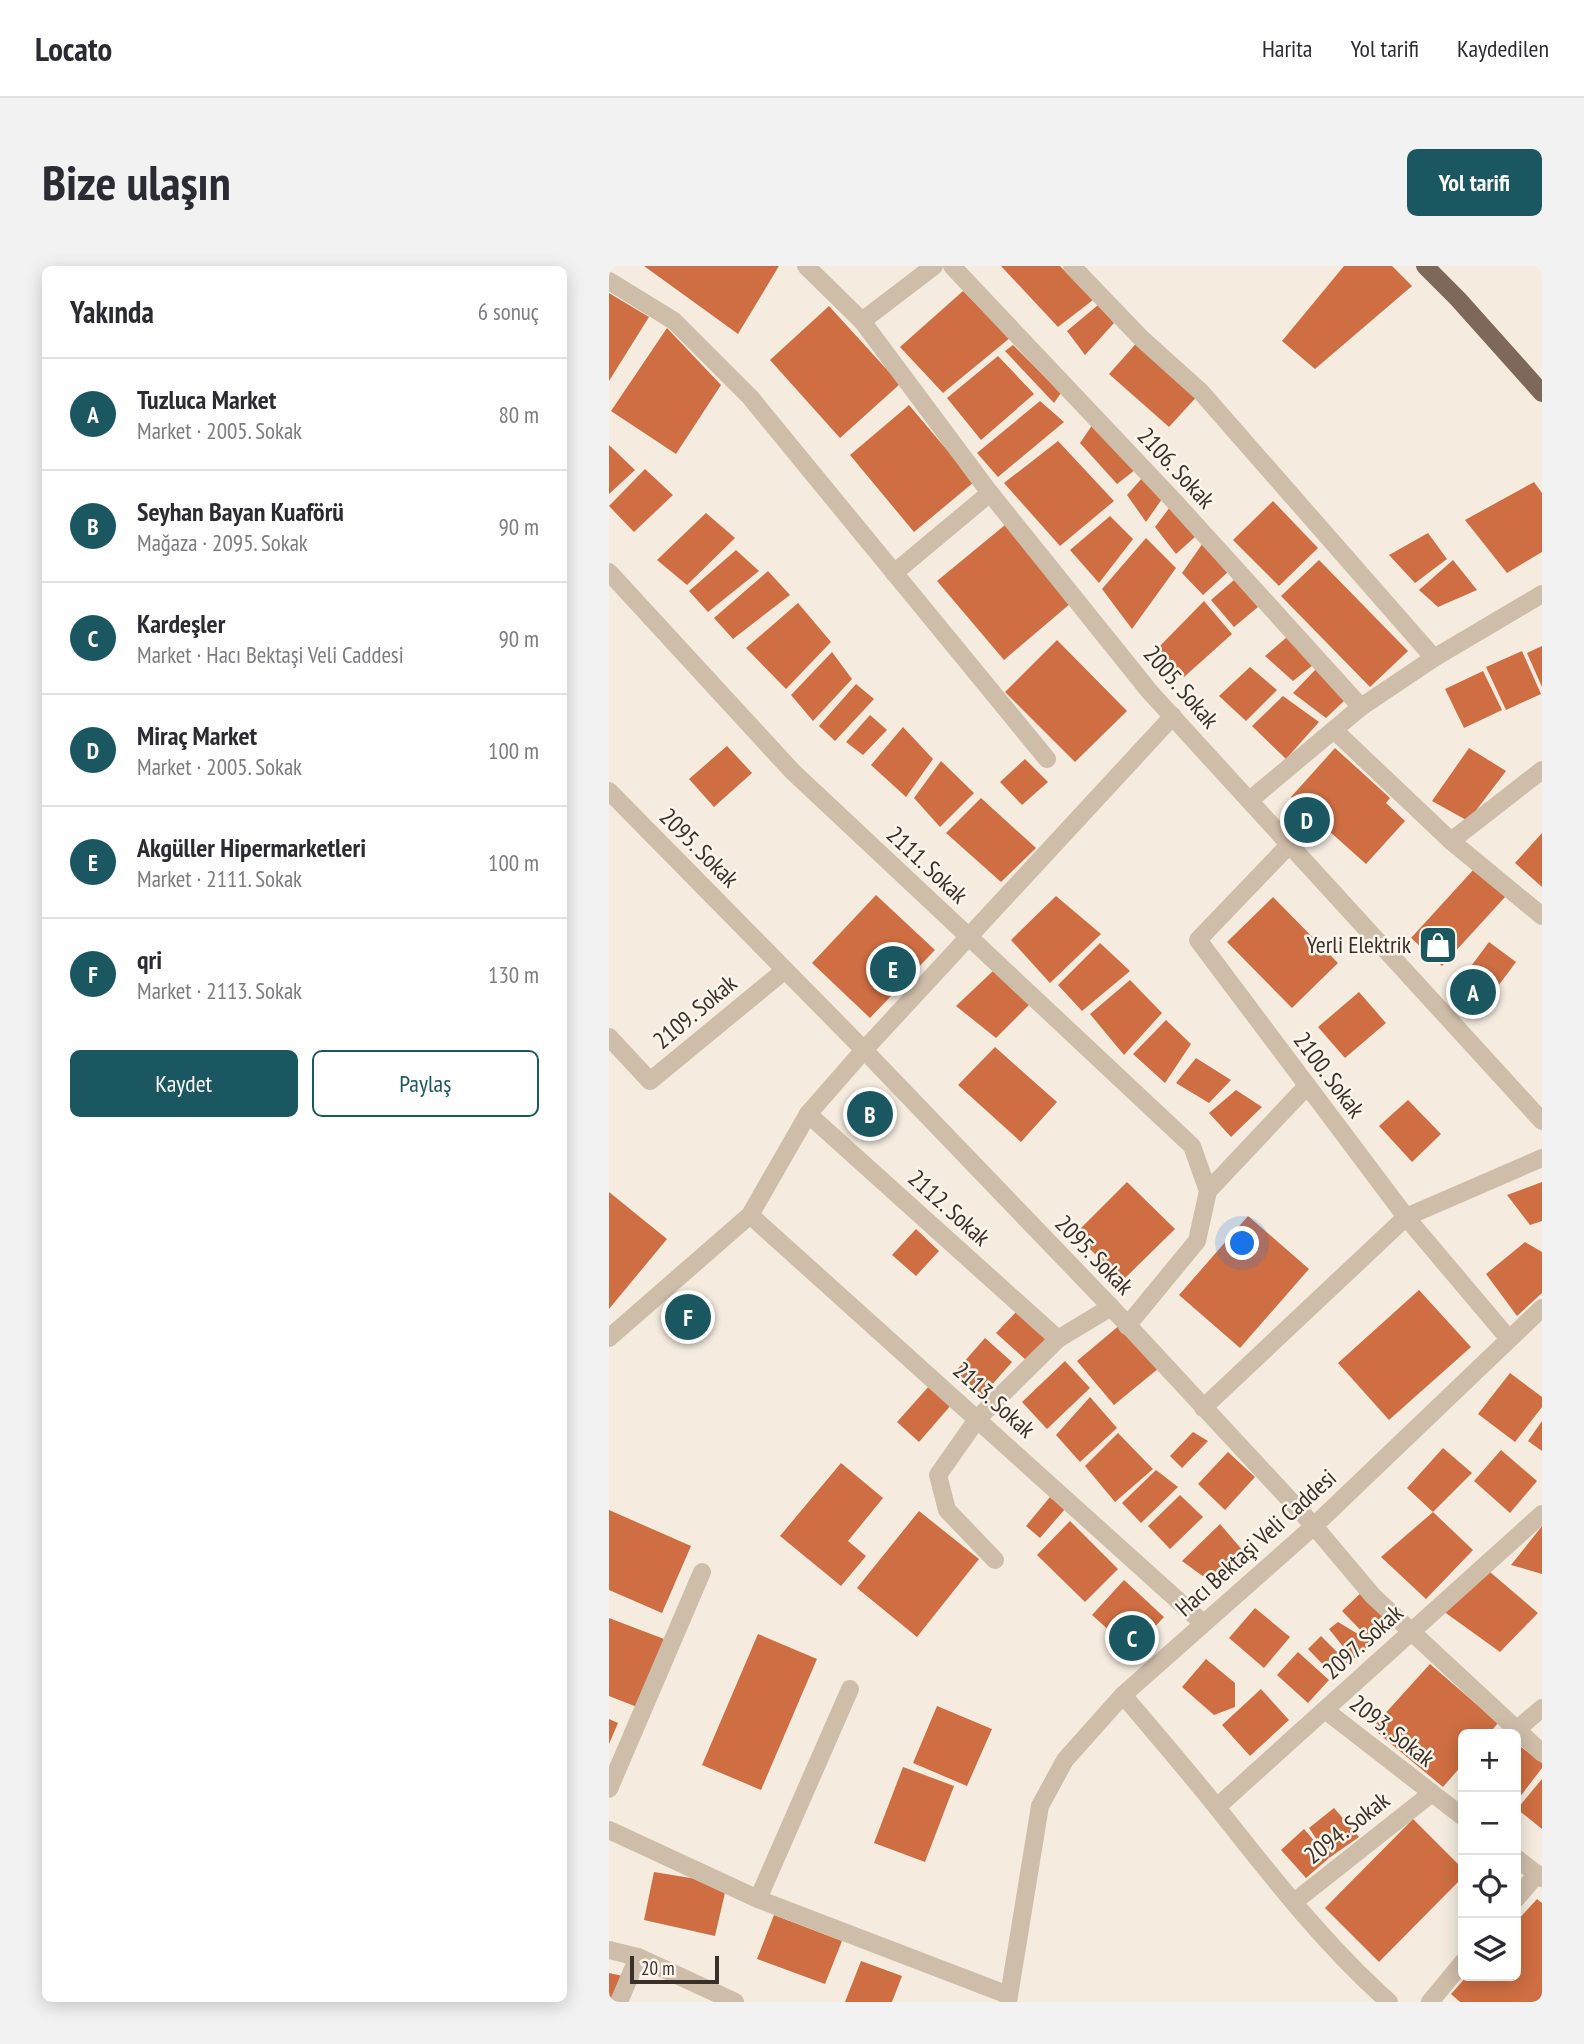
<!DOCTYPE html>
<html lang="tr">
<meta charset="utf-8">
<style>
:root{--surface:#fff;--page:#f2f2f3;--text:#2b2b33;--muted:#7c7c81;--line:#e1e1e2;--accent:#1b5761}
body{margin:0;font-family:"PT Sans Narrow",sans-serif;background:var(--page);color:var(--text)}
.controls{position:absolute;right:21px;bottom:21px;display:grid;overflow:hidden;border-radius:10px;box-shadow:0 4px 18px #0003}
.controls button{width:63px;height:63px;display:grid;place-items:center;padding:0;border:0;border-bottom:2px solid var(--line);background:var(--surface);color:var(--text);font:35px sans-serif}
.scale{position:absolute;left:21px;bottom:18px;width:89px;box-sizing:border-box;padding-left:7px;border:4px solid #3b3029;border-top:0;font-size:19px;line-height:24px;white-space:nowrap;color:#3b3029;-webkit-text-stroke:5px #fcf5ec;paint-order:stroke}
.you{position:absolute;left:634px;top:978px;width:24px;height:24px;margin:-18px;border:5px solid #fff;border-radius:50%;background:#1a73e8;box-shadow:0 0 0 10px #1a73e833}
.badge{display:grid;place-items:center;width:46px;height:46px;border-radius:50%;background:var(--accent);color:#fff;font-size:23px;font-weight:700}
.pin{position:absolute;translate:-50% -50%;border:4px solid #fff;box-shadow:0 2px 7px #0006}
.list{margin:0;padding:0;list-style:none}
h2{display:flex;justify-content:space-between;align-items:center;height:91px;margin:0;padding:0 28px;font-size:30px}
h2 small{font-size:23px;font-weight:400;color:var(--muted)}
.list li{display:grid;grid-template-columns:46px 1fr auto;gap:21px;align-items:center;box-sizing:border-box;height:112px;padding:0 28px;border-top:2px solid var(--line)}
.list b{display:block;font-size:26px;white-space:nowrap}
.list p{margin:0;font-size:23px;white-space:nowrap;color:var(--muted)}
.list em{font-size:23px;font-style:normal;color:var(--muted)}
.actions{display:flex;gap:14px;padding:21px 28px}
.actions a{flex:1;padding:16px 0;border:2px solid var(--accent);border-radius:10px;text-align:center;font-size:24px;color:var(--accent)}
.actions .main{background:var(--accent);color:#fff}
.icon{flex:none;width:38px;height:38px;fill:none;stroke:currentColor;stroke-width:2;stroke-linecap:round;stroke-linejoin:round}
.map{position:relative;flex:none;width:933px;height:1736px;overflow:hidden;border-radius:10px}
header{display:flex;align-items:center;gap:42px;box-sizing:border-box;height:98px;padding:0 35px;background:var(--surface);border-bottom:2px solid var(--line)}
header strong{font-size:33px}
nav{display:flex;gap:38px;margin-inline-start:auto;font-size:24px}
.intro{display:flex;align-items:center;justify-content:space-between;box-sizing:border-box;height:168px;padding:0 42px}
h1{margin:0;font-size:49px}
.button{padding:18px 32px;border-radius:10px;background:var(--accent);color:#fff;font-size:24px;font-weight:700}
main{display:flex;gap:42px;padding:0 42px}
aside{flex:1;background:var(--surface);border-radius:10px;box-shadow:0 4px 18px #0003}
.map>svg:first-child{display:block}
</style>
<header>
<strong>Locato</strong>
<nav><a>Harita</a><a>Yol tarifi</a><a>Kaydedilen</a></nav>
</header>
<div class="intro"><h1>Bize ulaşın</h1><a class="button">Yol tarifi</a></div>
<main>
<aside>
<h2>Yakında<small>6 sonuç</small></h2>
<ul class="list">
<li><span class="badge">A</span><div><b>Tuzluca Market</b><p>Market · 2005. Sokak</p></div><em>80 m</em></li>
<li><span class="badge">B</span><div><b>Seyhan Bayan Kuaförü</b><p>Mağaza · 2095. Sokak</p></div><em>90 m</em></li>
<li><span class="badge">C</span><div><b>Kardeşler</b><p>Market · Hacı Bektaşi Veli Caddesi</p></div><em>90 m</em></li>
<li><span class="badge">D</span><div><b>Miraç Market</b><p>Market · 2005. Sokak</p></div><em>100 m</em></li>
<li><span class="badge">E</span><div><b>Akgüller Hipermarketleri</b><p>Market · 2111. Sokak</p></div><em>100 m</em></li>
<li><span class="badge">F</span><div><b>qri</b><p>Market · 2113. Sokak</p></div><em>130 m</em></li>
</ul>
<div class="actions"><a class="main">Kaydet</a><a>Paylaş</a></div>
</aside>
<div class="map">
<svg width="933" height="1736" viewBox="0 0 933 1736">
<rect width="100%" height="100%" fill="#f5ecdf"/>
<!-- building -->
<g fill="#cf6e42">
<path d="M 35,0 L 170,0 L 129,68 Z"/>
<path d="M 392,0 L 451,0 L 484,34 L 449,61 Z"/>
<path d="M 735,0 L 783,0 L 803,20 L 706,103 L 673,75 Z"/>
<path d="M 354,25 L 402,71 L 334,127 L 291,81 Z"/>
<path d="M 0,27 L 40,51 L 0,115 Z"/>
<path d="M 489,39 L 505,57 L 476,89 L 458,65 Z"/>
<path d="M 220,40 L 291,118 L 231,172 L 161,94 Z"/>
<path d="M 58,62 L 112,119 L 67,188 L 2,145 Z"/>
<path d="M 532,72 L 592,126 L 560,161 L 500,108 Z"/>
<path d="M 404,79 L 452,127 L 445,137 L 396,85 Z"/>
<path d="M 389,90 L 425,128 L 372,174 L 338,132 Z"/>
<path d="M 431,135 L 455,156 L 389,211 L 368,187 Z"/>
<path d="M 300,139 L 365,216 L 305,266 L 241,189 Z"/>
<path d="M 484,158 L 526,204 L 508,218 L 471,177 Z"/>
<path d="M 449,175 L 505,235 L 451,280 L 395,217 Z"/>
<path d="M 0,179 L 26,204 L 0,228 Z"/>
<path d="M 36,203 L 64,229 L 25,266 L 0,240 Z"/>
<path d="M 534,211 L 553,233 L 537,256 L 518,229 Z"/>
<path d="M 925,216 L 933,227 L 933,286 L 898,307 L 856,254 Z"/>
<path d="M 664,235 L 709,282 L 670,320 L 624,274 Z"/>
<path d="M 561,241 L 586,271 L 567,288 L 546,261 Z"/>
<path d="M 97,247 L 126,272 L 78,319 L 48,294 Z"/>
<path d="M 501,250 L 524,273 L 490,317 L 461,284 Z"/>
<path d="M 396,259 L 462,337 L 395,394 L 328,315 Z"/>
<path d="M 819,267 L 838,293 L 806,317 L 780,289 Z"/>
<path d="M 537,272 L 567,302 L 523,363 L 493,323 Z"/>
<path d="M 594,277 L 620,305 L 594,329 L 573,307 Z"/>
<path d="M 127,284 L 150,305 L 99,346 L 80,325 Z"/>
<path d="M 710,294 L 799,385 L 761,421 L 672,330 Z"/>
<path d="M 844,294 L 868,324 L 829,341 L 810,324 Z"/>
<path d="M 159,305 L 181,329 L 124,373 L 105,352 Z"/>
<path d="M 625,314 L 649,341 L 625,361 L 602,334 Z"/>
<path d="M 595,335 L 623,368 L 575,411 L 548,383 Z"/>
<path d="M 189,337 L 222,376 L 177,423 L 137,382 Z"/>
<path d="M 678,371 L 704,399 L 684,415 L 656,390 Z"/>
<path d="M 448,374 L 518,445 L 466,496 L 396,426 Z"/>
<path d="M 933,380 L 933,421 L 918,387 Z"/>
<path d="M 913,385 L 932,428 L 897,444 L 877,401 Z"/>
<path d="M 223,386 L 243,413 L 204,455 L 182,429 Z"/>
<path d="M 641,401 L 668,424 L 637,455 L 610,430 Z"/>
<path d="M 708,402 L 736,434 L 717,452 L 684,427 Z"/>
<path d="M 874,405 L 893,444 L 855,462 L 836,423 Z"/>
<path d="M 247,418 L 265,433 L 226,475 L 210,460 Z"/>
<path d="M 674,430 L 710,456 L 677,493 L 643,460 Z"/>
<path d="M 261,449 L 278,464 L 254,489 L 237,476 Z"/>
<path d="M 294,461 L 324,493 L 297,531 L 262,499 Z"/>
<path d="M 118,480 L 143,507 L 105,541 L 80,513 Z"/>
<path d="M 726,482 L 781,532 L 777,537 L 796,555 L 757,598 L 682,531 Z"/>
<path d="M 860,482 L 897,505 L 859,555 L 823,535 Z"/>
<path d="M 416,493 L 439,516 L 413,539 L 391,516 Z"/>
<path d="M 332,495 L 365,527 L 331,561 L 305,532 Z"/>
<path d="M 372,532 L 427,582 L 392,616 L 337,567 Z"/>
<path d="M 933,567 L 933,621 L 906,597 Z"/>
<path d="M 866,602 L 897,630 L 833,700 L 802,672 Z"/>
<path d="M 267,629 L 326,684 L 261,752 L 203,697 Z"/>
<path d="M 447,630 L 492,668 L 441,717 L 402,674 Z"/>
<path d="M 664,631 L 729,697 L 683,742 L 618,676 Z"/>
<path d="M 880,676 L 907,696 L 875,739 L 848,719 Z"/>
<path d="M 491,677 L 521,705 L 473,745 L 449,719 Z"/>
<path d="M 384,705 L 420,739 L 387,772 L 347,740 Z"/>
<path d="M 521,714 L 553,747 L 515,789 L 481,748 Z"/>
<path d="M 750,726 L 777,757 L 736,792 L 709,761 Z"/>
<path d="M 557,754 L 582,778 L 556,817 L 524,788 Z"/>
<path d="M 386,781 L 448,836 L 412,876 L 349,819 Z"/>
<path d="M 587,792 L 622,814 L 600,837 L 567,817 Z"/>
<path d="M 627,824 L 653,841 L 622,871 L 600,847 Z"/>
<path d="M 799,834 L 832,868 L 803,896 L 770,860 Z"/>
<path d="M 518,916 L 566,963 L 513,1015 L 466,968 Z"/>
<path d="M 933,916 L 933,955 L 921,959 L 898,929 Z"/>
<path d="M 0,926 L 58,973 L 0,1043 Z"/>
<path d="M 639,950 L 700,1003 L 631,1082 L 570,1029 Z"/>
<path d="M 307,963 L 330,985 L 307,1010 L 283,989 Z"/>
<path d="M 916,976 L 933,986 L 933,1027 L 908,1050 L 877,1008 Z"/>
<path d="M 810,1024 L 862,1081 L 780,1154 L 729,1097 Z"/>
<path d="M 409,1044 L 439,1071 L 418,1095 L 387,1067 Z"/>
<path d="M 512,1058 L 550,1102 L 505,1139 L 468,1095 Z"/>
<path d="M 376,1072 L 403,1096 L 373,1130 L 346,1106 Z"/>
<path d="M 456,1095 L 481,1122 L 438,1163 L 413,1136 Z"/>
<path d="M 901,1107 L 933,1131 L 933,1141 L 906,1176 L 869,1148 Z"/>
<path d="M 321,1119 L 343,1138 L 310,1176 L 288,1156 Z"/>
<path d="M 481,1131 L 508,1162 L 471,1196 L 447,1169 Z"/>
<path d="M 933,1155 L 933,1185 L 919,1175 Z"/>
<path d="M 584,1166 L 599,1175 L 573,1202 L 561,1190 Z"/>
<path d="M 509,1167 L 544,1203 L 506,1236 L 476,1200 Z"/>
<path d="M 834,1182 L 863,1207 L 824,1246 L 798,1222 Z"/>
<path d="M 892,1184 L 928,1215 L 901,1247 L 865,1215 Z"/>
<path d="M 619,1186 L 646,1211 L 616,1244 L 589,1218 Z"/>
<path d="M 232,1197 L 274,1232 L 239,1275 L 257,1290 L 232,1320 L 171,1270 Z"/>
<path d="M 547,1204 L 569,1221 L 532,1257 L 513,1237 Z"/>
<path d="M 571,1229 L 594,1251 L 561,1283 L 539,1260 Z"/>
<path d="M 441,1231 L 456,1243 L 431,1272 L 417,1260 Z"/>
<path d="M 0,1244 L 82,1280 L 53,1347 L 0,1324 Z"/>
<path d="M 310,1245 L 370,1293 L 308,1371 L 248,1322 Z"/>
<path d="M 824,1246 L 864,1284 L 817,1333 L 772,1291 Z"/>
<path d="M 461,1255 L 509,1303 L 476,1336 L 428,1289 Z"/>
<path d="M 611,1258 L 641,1293 L 606,1319 L 573,1295 Z"/>
<path d="M 933,1260 L 933,1308 L 902,1299 Z"/>
<path d="M 881,1306 L 929,1347 L 891,1386 L 834,1345 Z"/>
<path d="M 515,1314 L 555,1351 L 523,1385 L 483,1349 Z"/>
<path d="M 757,1322 L 787,1353 L 764,1377 L 744,1393 L 720,1363 L 729,1356 L 764,1377 L 733,1345 Z"/>
<path d="M 646,1342 L 681,1371 L 655,1402 L 620,1372 Z"/>
<path d="M 0,1352 L 55,1373 L 28,1441 L 0,1430 Z"/>
<path d="M 149,1368 L 208,1393 L 152,1524 L 93,1499 Z"/>
<path d="M 712,1370 L 739,1397 L 725,1410 L 699,1383 Z"/>
<path d="M 689,1386 L 720,1414 L 699,1437 L 668,1409 Z"/>
<path d="M 597,1393 L 626,1417 L 626,1441 L 605,1449 L 573,1421 Z"/>
<path d="M 821,1398 L 889,1457 L 880,1468 L 854,1468 L 854,1498 L 834,1521 L 763,1462 Z"/>
<path d="M 652,1423 L 680,1454 L 641,1490 L 613,1459 Z"/>
<path d="M 328,1440 L 383,1463 L 358,1520 L 304,1497 Z"/>
<path d="M 0,1453 L 9,1457 L 0,1478 Z"/>
<path d="M 907,1477 L 933,1497 L 933,1502 L 907,1536 Z"/>
<path d="M 294,1501 L 345,1520 L 316,1596 L 265,1577 Z"/>
<path d="M 933,1513 L 933,1563 L 908,1543 Z"/>
<path d="M 725,1542 L 750,1571 L 720,1592 L 700,1562 Z"/>
<path d="M 804,1553 L 854,1603 L 854,1611 L 770,1696 L 716,1642 Z"/>
<path d="M 695,1563 L 720,1592 L 697,1612 L 672,1584 Z"/>
<path d="M 45,1606 L 118,1618 L 106,1670 L 35,1654 Z"/>
<path d="M 928,1633 L 933,1637 L 933,1736 L 851,1736 L 842,1728 L 858,1710 L 907,1710 L 907,1656 Z"/>
<path d="M 165,1649 L 233,1675 L 216,1718 L 148,1693 Z"/>
<path d="M 252,1695 L 293,1710 L 283,1736 L 236,1736 Z"/>
<path d="M 0,1707 L 14,1710 L 0,1736 Z"/>
</g>
<g fill="none" stroke-linecap="round" stroke-linejoin="round">
<!-- minor -->
<g stroke="#cebda9" stroke-width="18">
<path d="M 197,0 L 253,55 L 381,227 L 541,426 L 933,855"/>
<path d="M 343,0 L 565,235 L 752,441"/>
<path d="M 463,0 L 532,72 L 592,126 L 825,392"/>
<path d="M 0,15 L 65,55 L 141,131 L 438,493"/>
<path d="M 253,55 L 325,0"/>
<path d="M 0,306 L 183,505 L 583,880 L 599,925 L 588,975 L 518,1060"/>
<path d="M 285,307 L 381,227"/>
<path d="M 725,464 L 842,575 L 933,650"/>
<path d="M 0,525 L 255,784 L 502,1041 L 705,1260 L 764,1330 L 933,1487"/>
<path d="M 641,534 L 752,441 L 825,392 L 933,328"/>
<path d="M 842,575 L 933,504"/>
<path d="M 681,578 L 589,674 L 797,951 L 900,1073"/>
<path d="M 0,771 L 41,815 L 176,704"/>
<path d="M 199,848 L 449,1073"/>
<path d="M 599,925 L 698,820"/>
<path d="M 141,949 L 594,1357"/>
<path d="M 0,1072 L 141,949 L 199,848 L 255,784 L 564,450"/>
<path d="M 594,1142 L 797,951 L 933,892"/>
<path d="M 386,1294 L 338,1244 L 329,1209 L 369,1152 L 449,1073 L 502,1041"/>
<path d="M 514,1429 C 546,1467 579,1505 610,1544 C 663,1611 716,1679 780,1736"/>
<path d="M 716,1444 L 854,1551"/>
<path d="M 906,1465 L 933,1442"/>
<path d="M 0,1523 L 93,1306"/>
<path d="M 608,1541 L 933,1248"/>
<path d="M 0,1564 L 149,1633 L 399,1729"/>
<path d="M 907,1592 L 933,1612"/>
<path d="M 149,1633 L 241,1423"/>
<path d="M 907,1633 L 928,1608"/>
<path d="M 685,1636 L 823,1527"/>
<path d="M 0,1684 L 29,1691 L 126,1736"/>
<path d="M 10,1736 L 29,1691"/>
<path d="M 399,1736 L 431,1540 L 456,1494 L 514,1429 L 705,1260 L 933,1042"/>
<path d="M 821,1736 L 854,1696"/>
</g>
<!-- major -->
<path stroke="#7e6859" stroke-width="18" d="M 816,0 L 849,33 L 933,127"/>
</g>
<!-- icons -->
<defs>
<g id="shop-square" transform="scale(2.0125)"><rect x="-9" y="-9" width="18" height="18" rx="4" fill="#1b5761" stroke="#fcf5ec"/><path d="M-5-2.5h2.3a2.7 3.5 0 0 1 5.4 0H5L5.5 6h-11ZM-1.5-2.5h3a1.5 2.3 0 0 0-3 0Z" fill="#fff"/></g>
</defs>
<g fill-rule="evenodd">
<use href="#shop-square" x="829" y="679"/>
</g>
<g text-anchor="middle" stroke-width="5" stroke-linejoin="round" paint-order="stroke">
<!-- street labels -->
<g font-size="24" fill="#3b3029" stroke="#fcf5ec">
<text transform="translate(567 202) rotate(47)" y="8">2106. Sokak</text>
<text transform="translate(572 421) rotate(49)" y="8">2005. Sokak</text>
<text transform="translate(90 582) rotate(45)" y="8">2095. Sokak</text>
<text transform="translate(318 599) rotate(43)" y="8">2111. Sokak</text>
<text transform="translate(86 746) rotate(-40)" y="8">2109. Sokak</text>
<text transform="translate(720 809) rotate(53)" y="8">2100. Sokak</text>
<text transform="translate(340 942) rotate(42)" y="8">2112. Sokak</text>
<text transform="translate(485 989) rotate(46)" y="8">2095. Sokak</text>
<text transform="translate(385 1134) rotate(42)" y="8">2113. Sokak</text>
<text transform="translate(647 1277) rotate(-42)" y="8">Hacı Bektaşi Veli Caddesi</text>
<text transform="translate(754 1376) rotate(-42)" y="8">2097. Sokak</text>
<text transform="translate(783 1465) rotate(38)" y="8">2093. Sokak</text>
<text transform="translate(738 1562) rotate(-38)" y="8">2094. Sokak</text>
</g>
<!-- poi labels -->
<g font-size="24" fill="#3b3029" stroke="#fcf5ec" text-anchor="end">
<text x="802" y="687">Yerli Elektrik</text>
</g>
</g>
</svg>
<div class="controls">
<button>+</button>
<button>−</button>
<button><svg class="icon" aria-label="locate" viewBox="0 0 24 24"><circle cx="12" cy="12" r="6"/><path d="M12 2v4M12 18v4M2 12h4M18 12h4"/></svg></button>
<button><svg class="icon" aria-label="layers" viewBox="0 0 24 24"><path d="M12 4l9 5-9 5-9-5zM3 14l9 5 9-5"/></svg></button>
</div>
<div class="scale">20 m</div>
<div class="you"></div>
<div class="pin badge" style="left:864px;top:726px">A</div>
<div class="pin badge" style="left:261px;top:848px">B</div>
<div class="pin badge" style="left:523px;top:1372px">C</div>
<div class="pin badge" style="left:698px;top:554px">D</div>
<div class="pin badge" style="left:284px;top:703px">E</div>
<div class="pin badge" style="left:79px;top:1051px">F</div>
</div>
</main>
